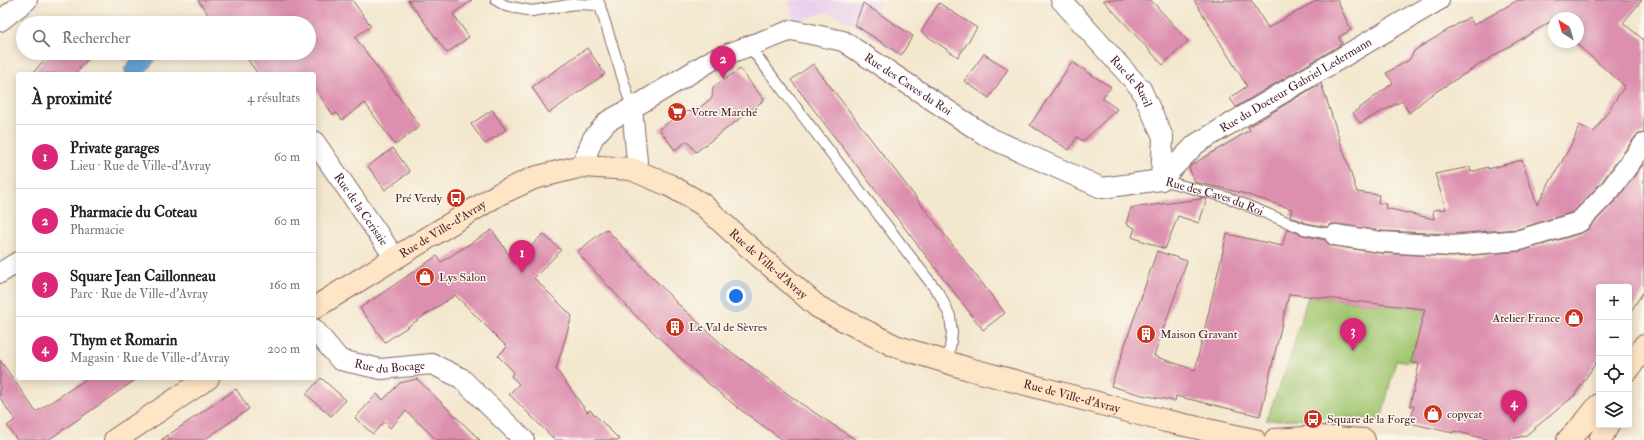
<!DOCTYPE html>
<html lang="fr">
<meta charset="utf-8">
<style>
:root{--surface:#fff;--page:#f6f6f6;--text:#222;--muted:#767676;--line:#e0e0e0;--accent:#db2777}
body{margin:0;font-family:"IM FELL Double Pica",serif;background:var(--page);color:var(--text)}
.controls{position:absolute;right:12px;bottom:12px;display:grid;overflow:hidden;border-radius:4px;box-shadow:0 2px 10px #0003}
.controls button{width:36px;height:36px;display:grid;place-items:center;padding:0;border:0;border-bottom:1px solid var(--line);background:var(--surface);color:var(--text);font:20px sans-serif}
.compass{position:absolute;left:1548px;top:12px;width:36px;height:36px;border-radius:50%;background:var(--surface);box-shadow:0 2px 10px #0003;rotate:323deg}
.you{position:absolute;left:736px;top:296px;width:14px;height:14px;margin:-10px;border:3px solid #fff;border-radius:50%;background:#1a73e8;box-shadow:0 0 0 6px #1a73e833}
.badge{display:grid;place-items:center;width:26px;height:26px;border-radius:50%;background:var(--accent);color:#fff;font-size:13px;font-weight:700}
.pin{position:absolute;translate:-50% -33px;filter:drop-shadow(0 1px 2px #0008)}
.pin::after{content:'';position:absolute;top:21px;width:14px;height:12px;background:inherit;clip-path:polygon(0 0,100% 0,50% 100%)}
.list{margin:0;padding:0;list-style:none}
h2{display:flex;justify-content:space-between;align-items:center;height:52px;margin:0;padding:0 16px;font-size:17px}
h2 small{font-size:13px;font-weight:400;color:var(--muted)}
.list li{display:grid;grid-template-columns:26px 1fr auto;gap:12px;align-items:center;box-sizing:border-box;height:64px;padding:0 16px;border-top:1px solid var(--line)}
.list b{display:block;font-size:15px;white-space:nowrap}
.list p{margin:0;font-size:13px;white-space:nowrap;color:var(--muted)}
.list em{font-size:13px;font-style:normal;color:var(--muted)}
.icon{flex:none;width:22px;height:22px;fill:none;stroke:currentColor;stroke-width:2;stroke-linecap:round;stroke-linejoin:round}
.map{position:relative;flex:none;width:1644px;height:440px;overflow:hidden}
.search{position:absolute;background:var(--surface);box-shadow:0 2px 10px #0003;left:16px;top:16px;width:300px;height:44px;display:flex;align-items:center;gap:10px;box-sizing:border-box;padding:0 14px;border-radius:22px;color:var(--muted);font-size:15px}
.panel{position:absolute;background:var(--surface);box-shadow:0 2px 10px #0003;left:16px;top:72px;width:300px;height:308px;border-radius:4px}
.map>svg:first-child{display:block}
</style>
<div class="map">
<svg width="1644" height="440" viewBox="0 0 1644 440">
<rect width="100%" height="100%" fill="#fbf7ec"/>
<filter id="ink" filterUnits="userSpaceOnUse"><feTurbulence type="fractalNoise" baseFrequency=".025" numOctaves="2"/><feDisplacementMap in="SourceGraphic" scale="8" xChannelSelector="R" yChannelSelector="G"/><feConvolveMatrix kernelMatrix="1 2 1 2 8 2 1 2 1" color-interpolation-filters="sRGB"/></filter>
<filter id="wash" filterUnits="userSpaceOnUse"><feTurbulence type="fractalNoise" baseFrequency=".012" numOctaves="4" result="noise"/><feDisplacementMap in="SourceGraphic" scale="16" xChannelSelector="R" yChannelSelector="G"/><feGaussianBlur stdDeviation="0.9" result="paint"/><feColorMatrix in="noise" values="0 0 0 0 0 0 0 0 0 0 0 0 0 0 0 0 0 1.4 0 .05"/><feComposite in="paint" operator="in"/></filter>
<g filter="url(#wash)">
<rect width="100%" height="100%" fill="#f3e7ce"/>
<!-- built -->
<path fill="#ead1ec" d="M 789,0 L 881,0 L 868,33 L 855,25 L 827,12 L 794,21 Z"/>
<!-- green -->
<path fill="#a1c670" stroke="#76724e" d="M 1308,296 L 1431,310 L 1425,342 L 1416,340 L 1411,362 L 1396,360 L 1381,420 C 1363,419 1345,416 1328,417 C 1307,417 1287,421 1266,420 L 1287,367 Z"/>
<!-- water -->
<path fill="#65a3d7" stroke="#586181" d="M 136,53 L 161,53 L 144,74 L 125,74 L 126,70 L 124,69 Z"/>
<g id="blocks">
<!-- building -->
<g fill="#dd8faf">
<path d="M 198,0 L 352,0 L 371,26 L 355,37 L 420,126 L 395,145 L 365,103 L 342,120 L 337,113 L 333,115 L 314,87 L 314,74 L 258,74 L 248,60 L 258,53 L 309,53 L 309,23 L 214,23 Z"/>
<path d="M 408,0 L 472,0 L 453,14 L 469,37 L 447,53 Z"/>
<path d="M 1103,0 L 1151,0 L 1188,41 L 1163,65 Z"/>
<path d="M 1194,0 L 1251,0 L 1268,28 L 1317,0 L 1337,0 L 1351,30 L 1339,37 L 1342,44 L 1236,107 L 1230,98 L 1247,86 Z"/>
<path d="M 1518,0 L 1642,0 L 1623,23 L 1644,40 L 1644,133 L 1639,134 L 1635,137 L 1601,183 L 1573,212 L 1518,229 L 1452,234 L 1382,231 L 1337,224 L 1331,224 L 1327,227 L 1306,223 L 1290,216 L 1292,209 L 1242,193 L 1195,182 L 1189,168 L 1193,164 L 1250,130 L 1248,127 L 1321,83 L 1357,192 L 1379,195 L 1378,203 L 1386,204 L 1385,208 L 1434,219 L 1433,210 L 1446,209 L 1435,174 L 1470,167 L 1471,172 L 1488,167 L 1488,169 L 1522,160 L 1537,205 L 1574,140 L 1579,125 L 1594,132 L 1625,86 L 1574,42 L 1578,42 L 1578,18 L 1554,18 L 1554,25 L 1550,22 L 1498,53 L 1429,96 L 1409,113 L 1402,101 L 1360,123 L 1353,113 L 1393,83 L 1386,73 L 1409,60 L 1415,50 L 1469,17 L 1474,25 Z"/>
<path d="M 863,3 L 913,36 L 901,55 L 855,25 Z"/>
<path d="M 939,3 L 977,28 L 958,57 L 921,32 Z"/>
<path d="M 587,48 L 605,74 L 549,113 L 532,87 Z"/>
<path d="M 50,53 L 93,53 L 75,74 L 32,74 Z"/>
<path d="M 984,54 L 1008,69 L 989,98 L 964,81 Z"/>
<path d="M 1072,62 L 1111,87 L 1102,98 L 1117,109 L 1083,141 L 1077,137 L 1069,150 L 1030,125 Z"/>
<path d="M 813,64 L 1005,313 L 983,330 L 791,80 Z"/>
<path d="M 740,69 L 764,100 L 696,152 L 687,141 L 675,150 L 659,129 L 683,112 L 695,111 L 712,98 L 713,87 Z"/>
<path d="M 492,110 L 506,130 L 485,144 L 471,124 Z"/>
<path d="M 393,148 L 410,172 L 385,190 L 368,166 Z"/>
<path d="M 1644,163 L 1644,291 L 1629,314 L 1629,287 L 1599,287 L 1599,358 L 1574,396 L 1525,436 L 1505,440 L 1490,440 L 1454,431 L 1453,433 L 1410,423 L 1414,406 L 1410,406 L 1419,364 L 1411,362 L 1425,309 L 1289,294 L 1260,416 L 1176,396 L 1175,401 L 1142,395 L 1111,386 L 1157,251 L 1187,261 L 1154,356 L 1195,370 L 1227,234 L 1282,246 L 1287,229 L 1303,235 L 1325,240 L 1328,244 L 1333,246 L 1380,253 L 1453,257 L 1521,251 L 1582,233 L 1587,230 L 1618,198 Z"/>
<path d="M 1200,197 L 1207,199 L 1199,223 L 1178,216 L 1165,249 L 1132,237 L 1135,228 L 1126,224 L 1131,208 L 1201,199 Z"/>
<path d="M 606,229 L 677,303 L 726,348 L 800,403 L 856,440 L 783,440 L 738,408 L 703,379 L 636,316 L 577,252 Z"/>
<path d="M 492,230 L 515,263 L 543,234 L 561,250 L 534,278 L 572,316 L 556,369 L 587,412 L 590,410 L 620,440 L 555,440 L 509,394 L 519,384 L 511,376 L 514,372 L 498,356 L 507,347 L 455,295 L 385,342 L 360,308 L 437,256 L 441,262 Z"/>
<path d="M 0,360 L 36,412 L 88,378 L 138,378 L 48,440 L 17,440 L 7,426 L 15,420 L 0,398 Z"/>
<path d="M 321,378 L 346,400 L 331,416 L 306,394 Z"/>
<path d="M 417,379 L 480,440 L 437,440 L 406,411 L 390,428 L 384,422 L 373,434 L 355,418 L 377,394 L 383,400 L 400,383 Z"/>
<path d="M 236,389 L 249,409 L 204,440 L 161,440 Z"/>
</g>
</g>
</g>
<g filter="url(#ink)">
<use href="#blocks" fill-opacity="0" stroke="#856564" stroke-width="1"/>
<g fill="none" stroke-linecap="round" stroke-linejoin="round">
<!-- lane casing -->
<g stroke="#856564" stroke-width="12">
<g id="lane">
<path d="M 496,0 L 506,6 L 532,11 L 575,4 L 600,5"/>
<path d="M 598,0 L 632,108"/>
<path d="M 749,46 L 940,295 L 950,316 L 952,333 L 948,362"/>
<path id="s1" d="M 1161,180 L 1229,198 L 1304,229 L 1335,235"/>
</g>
</g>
<!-- street casing -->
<g stroke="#856564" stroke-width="22">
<g id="street">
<path id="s2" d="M 1061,0 L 1141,89 L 1163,137 L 1161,180"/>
<path d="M 0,21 L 27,0"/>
<path d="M 632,108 L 638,172"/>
<path id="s3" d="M 314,141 L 395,258"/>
<path id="s4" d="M 582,166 L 593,138 L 608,121 L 641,103 L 714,59 L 792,30 L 843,41 L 988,137 L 1102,188 L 1161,180"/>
<path id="s5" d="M 1161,180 L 1196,144 L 1439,0"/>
<path d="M 1335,235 L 1381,242 L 1452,246 L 1520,240 L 1579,222 L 1610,190 L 1644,144"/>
<path d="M 0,273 L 18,262"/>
<path id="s6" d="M 314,329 L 340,360 L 381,369 L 432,364 L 461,378 L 524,440"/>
</g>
</g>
<!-- secondary casing -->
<g stroke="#856564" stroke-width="24">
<g id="secondary">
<path id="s7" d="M 314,308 L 499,194 L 534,178 L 582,166 L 631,169 L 669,185 L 702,204 L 742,241 L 818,307 L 895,346 L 969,369 L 1166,421 L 1254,440"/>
<path d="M 1629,369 L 1644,346"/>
<path d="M 115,440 L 208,378"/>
<path d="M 1275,440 L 1319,437 L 1364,440"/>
<path d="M 1568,440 L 1586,421 L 1599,405"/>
<path d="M 1600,440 L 1608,425"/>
</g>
</g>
<!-- lane -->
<use href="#lane" stroke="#fff" stroke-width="10"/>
<!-- street -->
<use href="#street" stroke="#fff" stroke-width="20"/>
<!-- secondary -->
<use href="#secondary" stroke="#fde5c5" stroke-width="22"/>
</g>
</g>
<!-- icons -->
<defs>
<g id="supermarket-disc" transform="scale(1)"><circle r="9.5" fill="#c8321e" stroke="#fbf7ec"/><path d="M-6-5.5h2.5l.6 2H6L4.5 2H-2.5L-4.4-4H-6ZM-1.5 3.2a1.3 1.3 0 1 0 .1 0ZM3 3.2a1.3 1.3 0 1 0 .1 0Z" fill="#fff"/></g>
<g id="bus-disc" transform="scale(1)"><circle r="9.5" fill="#c8321e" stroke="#fbf7ec"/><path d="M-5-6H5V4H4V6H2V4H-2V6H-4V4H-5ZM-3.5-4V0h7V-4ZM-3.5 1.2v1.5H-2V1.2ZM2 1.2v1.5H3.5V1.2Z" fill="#fff"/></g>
<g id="shop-disc" transform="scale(1)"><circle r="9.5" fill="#c8321e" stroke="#fbf7ec"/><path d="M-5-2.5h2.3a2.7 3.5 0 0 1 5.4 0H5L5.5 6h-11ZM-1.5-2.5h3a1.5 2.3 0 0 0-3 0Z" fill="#fff"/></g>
<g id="building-disc" transform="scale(1)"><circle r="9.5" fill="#c8321e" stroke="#fbf7ec"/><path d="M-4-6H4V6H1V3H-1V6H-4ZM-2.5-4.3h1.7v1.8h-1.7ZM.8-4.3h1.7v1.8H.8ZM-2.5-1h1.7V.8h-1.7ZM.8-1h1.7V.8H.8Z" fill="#fff"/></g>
</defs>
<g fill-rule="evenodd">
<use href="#supermarket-disc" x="677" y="112"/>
<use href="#bus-disc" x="456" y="198"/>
<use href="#shop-disc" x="425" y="277"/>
<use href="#shop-disc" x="1574" y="318"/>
<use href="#building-disc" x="675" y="327"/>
<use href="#building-disc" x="1146" y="334"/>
<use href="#shop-disc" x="1433" y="414"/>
<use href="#bus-disc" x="1313" y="419"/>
</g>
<g text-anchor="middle" stroke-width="3" stroke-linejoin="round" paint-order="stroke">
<!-- street labels -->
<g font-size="12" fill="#4a1f2b" stroke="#fbf7ec">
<text dy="4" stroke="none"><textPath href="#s2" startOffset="108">Rue de Rueil</textPath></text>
<text dy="4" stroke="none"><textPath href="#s4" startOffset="389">Rue des Caves du Roi</textPath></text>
<text dy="4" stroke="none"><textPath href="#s5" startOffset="166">Rue du Docteur Gabriel Ledermann</textPath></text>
<text dy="4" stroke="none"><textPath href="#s1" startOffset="56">Rue des Caves du Roi</textPath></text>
<text dy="4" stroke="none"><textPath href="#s3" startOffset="83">Rue de la Cerisaie</textPath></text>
<text dy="4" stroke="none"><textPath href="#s7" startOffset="151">Rue de Ville-d'Avray</textPath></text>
<text dy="4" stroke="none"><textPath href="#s7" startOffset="523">Rue de Ville-d'Avray</textPath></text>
<text dy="4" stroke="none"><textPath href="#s6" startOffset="91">Rue du Bocage</textPath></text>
<text dy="4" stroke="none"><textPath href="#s7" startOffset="859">Rue de Ville-d'Avray</textPath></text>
</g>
<!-- poi labels -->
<g font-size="12" fill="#4a1f2b" stroke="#fbf7ec" text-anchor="start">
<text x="691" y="116">Votre Marché</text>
<text x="442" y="202" text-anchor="end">Pré Verdy</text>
<text x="439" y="281">Lys Salon</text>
<text x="1560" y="322" text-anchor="end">Atelier France</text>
<text x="689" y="331">Le Val de Sèvres</text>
<text x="1160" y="338">Maison Gravant</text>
<text x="1447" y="418">copycat</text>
<text x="1327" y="423">Square de la Forge</text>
</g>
</g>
</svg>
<div class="controls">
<button>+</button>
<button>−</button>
<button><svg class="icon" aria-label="locate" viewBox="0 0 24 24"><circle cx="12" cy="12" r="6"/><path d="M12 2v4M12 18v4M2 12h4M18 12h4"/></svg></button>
<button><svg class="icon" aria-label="layers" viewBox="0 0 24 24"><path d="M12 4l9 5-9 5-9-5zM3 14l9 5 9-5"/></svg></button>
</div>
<svg class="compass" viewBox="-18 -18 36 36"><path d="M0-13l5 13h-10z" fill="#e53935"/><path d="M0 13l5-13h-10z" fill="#767676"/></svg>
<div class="you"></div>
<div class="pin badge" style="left:522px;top:273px">1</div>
<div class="pin badge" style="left:723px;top:79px">2</div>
<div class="pin badge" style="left:1353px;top:351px">3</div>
<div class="pin badge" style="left:1514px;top:423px">4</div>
<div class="search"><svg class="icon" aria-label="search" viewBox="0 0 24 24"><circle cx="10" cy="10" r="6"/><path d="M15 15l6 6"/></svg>Rechercher</div>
<section class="panel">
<h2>À proximité<small>4 résultats</small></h2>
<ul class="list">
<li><span class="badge">1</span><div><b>Private garages</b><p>Lieu · Rue de Ville-d'Avray</p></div><em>60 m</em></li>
<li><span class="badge">2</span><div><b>Pharmacie du Coteau</b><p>Pharmacie</p></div><em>60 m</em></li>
<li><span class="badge">3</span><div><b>Square Jean Caillonneau</b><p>Parc · Rue de Ville-d'Avray</p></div><em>160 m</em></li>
<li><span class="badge">4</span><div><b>Thym et Romarin</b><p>Magasin · Rue de Ville-d'Avray</p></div><em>200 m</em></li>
</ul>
</section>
</div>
